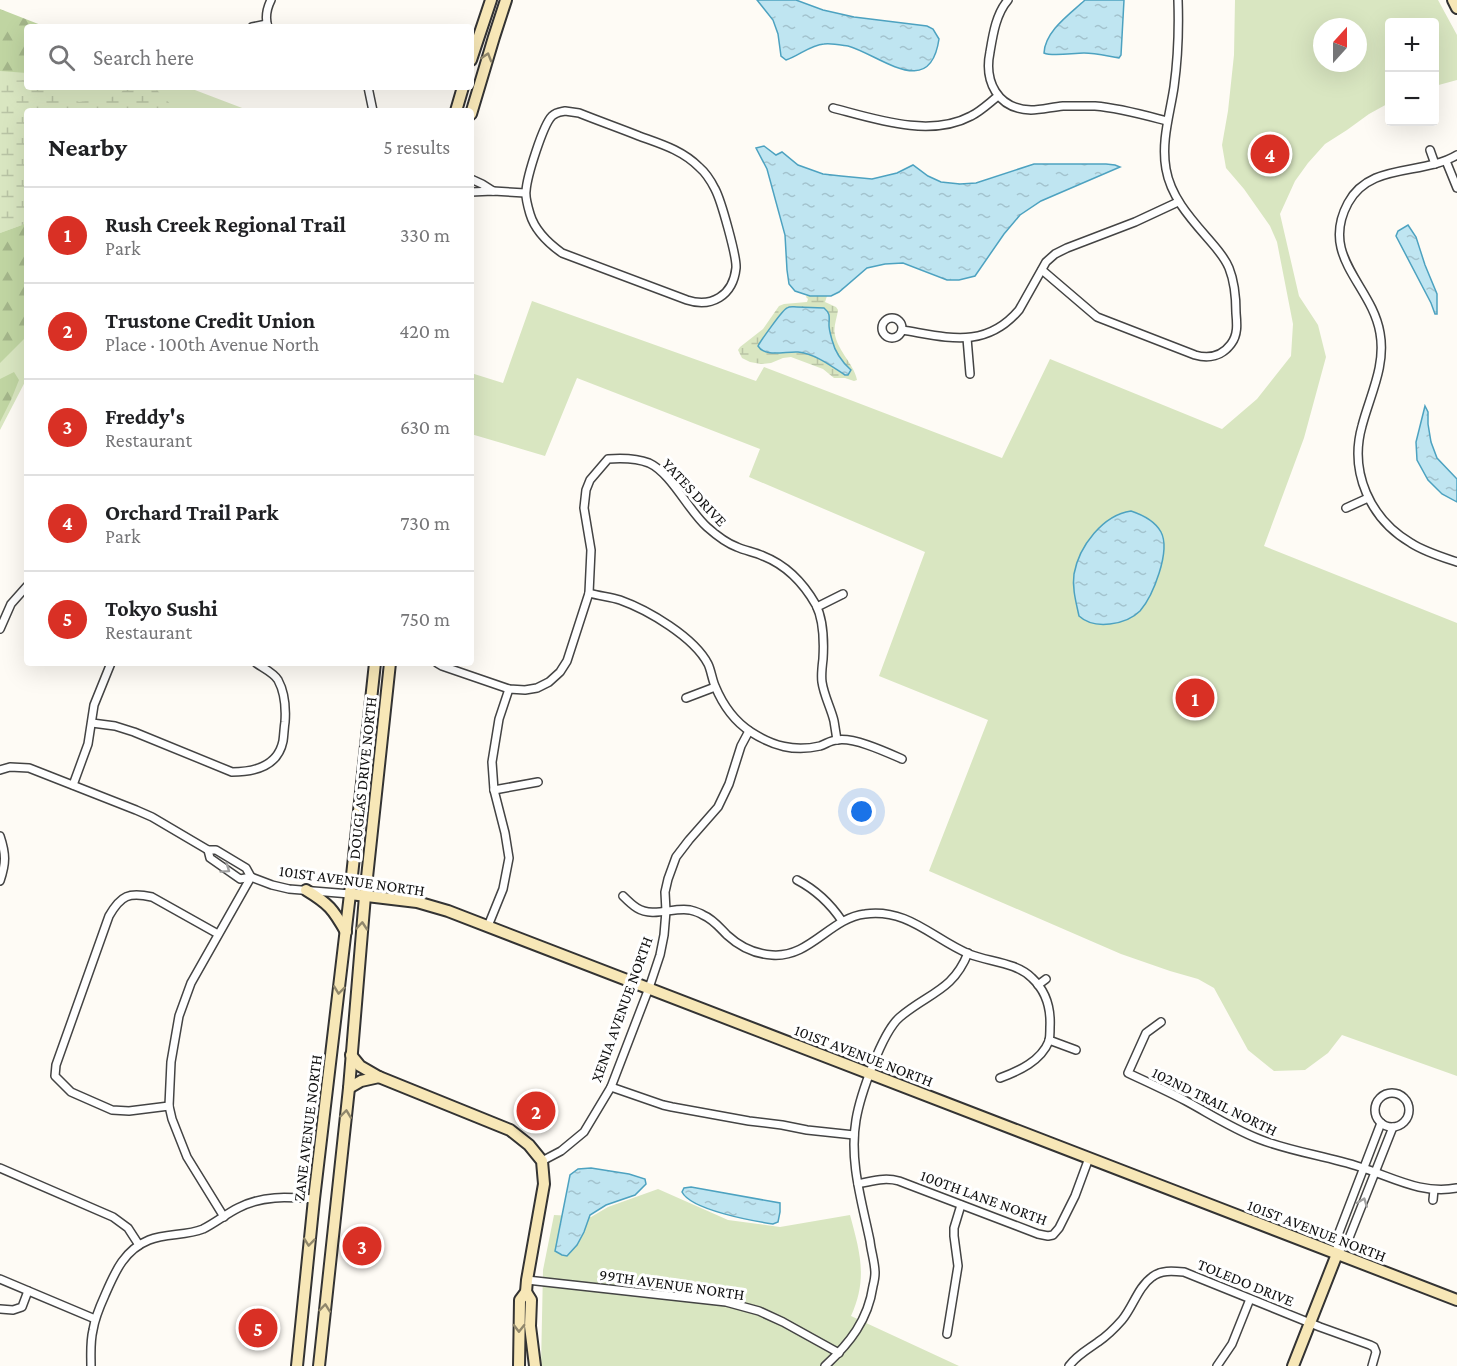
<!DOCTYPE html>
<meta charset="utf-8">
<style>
:root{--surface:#fff;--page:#f2f2f2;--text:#202124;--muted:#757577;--line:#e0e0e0;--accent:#d93025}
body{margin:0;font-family:"Crimson Pro",serif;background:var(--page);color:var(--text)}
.controls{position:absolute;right:18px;top:18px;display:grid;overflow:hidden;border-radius:6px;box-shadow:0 6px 24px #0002}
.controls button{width:54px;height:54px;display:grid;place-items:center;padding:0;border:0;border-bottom:2px solid var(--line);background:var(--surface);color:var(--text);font:30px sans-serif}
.compass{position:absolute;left:1313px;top:18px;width:54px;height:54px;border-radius:50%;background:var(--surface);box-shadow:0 6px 24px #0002;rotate:21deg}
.you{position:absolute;left:862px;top:812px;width:21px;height:21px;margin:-15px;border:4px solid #fff;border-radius:50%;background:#1a73e8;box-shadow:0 0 0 9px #1a73e833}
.badge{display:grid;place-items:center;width:39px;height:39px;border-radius:50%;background:var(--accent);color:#fff;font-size:20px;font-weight:700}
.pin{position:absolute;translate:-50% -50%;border:3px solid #fff;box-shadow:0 2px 6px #0006}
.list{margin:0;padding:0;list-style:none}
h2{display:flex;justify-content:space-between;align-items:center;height:78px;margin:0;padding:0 24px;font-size:26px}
h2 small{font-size:20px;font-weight:400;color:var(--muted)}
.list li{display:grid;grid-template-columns:39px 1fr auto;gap:18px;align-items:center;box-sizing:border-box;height:96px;padding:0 24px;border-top:2px solid var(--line)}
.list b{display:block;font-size:22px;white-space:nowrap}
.list p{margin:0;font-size:20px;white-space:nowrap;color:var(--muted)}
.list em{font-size:20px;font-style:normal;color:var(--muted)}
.icon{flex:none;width:33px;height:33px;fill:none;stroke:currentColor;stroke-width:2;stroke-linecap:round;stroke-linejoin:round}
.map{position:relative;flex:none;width:1457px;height:1366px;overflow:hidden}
.search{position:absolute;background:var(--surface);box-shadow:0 6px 24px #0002;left:24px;top:24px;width:450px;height:66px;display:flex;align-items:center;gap:15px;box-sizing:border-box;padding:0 21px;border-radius:6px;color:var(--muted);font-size:22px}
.panel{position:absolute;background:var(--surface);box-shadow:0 6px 24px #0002;left:24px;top:108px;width:450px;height:558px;border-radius:6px}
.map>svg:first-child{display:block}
</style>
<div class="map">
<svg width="1457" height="1366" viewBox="0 0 1457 1366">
<defs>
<pattern id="forest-firs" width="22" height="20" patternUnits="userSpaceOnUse" patternTransform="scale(1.5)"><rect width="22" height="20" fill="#c0d5a2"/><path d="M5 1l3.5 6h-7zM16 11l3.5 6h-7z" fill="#a4b68a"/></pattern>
<pattern id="wetland-marsh" width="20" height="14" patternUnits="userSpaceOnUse" patternTransform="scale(1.5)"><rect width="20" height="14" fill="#d9e6c1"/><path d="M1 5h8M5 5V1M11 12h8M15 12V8" fill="none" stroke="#b9c4a5"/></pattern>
<pattern id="water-ripples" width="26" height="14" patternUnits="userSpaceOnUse" patternTransform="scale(1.5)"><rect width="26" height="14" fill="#bfe5f1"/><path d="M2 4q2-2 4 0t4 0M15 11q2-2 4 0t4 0" fill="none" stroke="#a3c3ce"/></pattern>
</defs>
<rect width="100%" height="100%" fill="#fefbf5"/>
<!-- grass -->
<g fill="#d9e6c1" fill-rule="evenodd">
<path d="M 1235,0 L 1438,0 L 1457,35 L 1457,80 L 1435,86 L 1434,22 L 1390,22 L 1389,103 L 1369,114 L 1347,130 L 1325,144 L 1308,163 L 1295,181 L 1280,214 L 1299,296 L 1318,325 L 1326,357 L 1304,438 L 1264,546 L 1457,623 L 1457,1076 L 1342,1035 L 1328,1053 L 1305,1070 L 1274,1071 L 1248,1050 L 1214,988 L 1198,979 L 1170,971 L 1121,954 L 929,871 L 988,720 L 879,676 L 925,552 L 749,477 L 760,449 L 577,378 L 545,456 L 471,434 L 471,373 L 503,383 L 532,301 L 756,381 L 764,367 L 1002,458 L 1050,359 L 1222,429 L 1257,399 L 1291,356 L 1293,324 L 1277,242 L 1270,226 L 1244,189 L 1226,168 L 1222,145 L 1228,111 L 1234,55 ZM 1322,27 L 1358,27 L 1358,63 L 1322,63 Z"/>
<path d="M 0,16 L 27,27 L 27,87 L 187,87 L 250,111 L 27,111 L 27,378 L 0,430 Z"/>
<path d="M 658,1189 L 728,1220 L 780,1227 L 850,1215 C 860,1252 868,1279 851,1316 L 959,1366 L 541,1366 L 543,1270 L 554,1215 L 591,1217 L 608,1207 Z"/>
</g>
<!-- forest -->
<g fill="url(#forest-firs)">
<path d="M 0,9 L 46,27 L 27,27 L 27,73 L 0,71 Z"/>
<path d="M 27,222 L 27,336 L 0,363 L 0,233 L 22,225 Z"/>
<path d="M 14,372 L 19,380 L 11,400 L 0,422 L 0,379 Z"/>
</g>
<!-- wetland -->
<g fill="url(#wetland-marsh)">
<path d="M 27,80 L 27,87 L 48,87 L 79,102 L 117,96 L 127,87 L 154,87 L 175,109 L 176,111 L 27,111 L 27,222 L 22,225 L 0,233 L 0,81 Z"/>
<path d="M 807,295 L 827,296 L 825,302 L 836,307 L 838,310 C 837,318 833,327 835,335 C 838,351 855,366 857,380 L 854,381 L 845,378 L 834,378 L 823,369 L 791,357 L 783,358 L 771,363 L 761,364 L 750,362 L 742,358 L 738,350 L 740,347 L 763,329 L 779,306 L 784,304 L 807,302 L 808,299 L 806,297 Z"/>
</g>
<!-- water -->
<g fill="url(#water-ripples)" stroke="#4da2c0" stroke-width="1.5">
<path d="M 757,0 L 796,0 L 823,10 L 854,17 L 927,26 L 933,29 L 939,39 C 930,101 880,55 848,46 C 841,45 831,43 824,44 C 810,45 799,56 786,60 L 781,56 L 778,34 L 773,20 Z"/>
<path d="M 1085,0 L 1124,0 L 1121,55 L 1119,58 C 1107,56 1095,53 1084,53 C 1073,53 1052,57 1044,53 C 1045,31 1070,14 1085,0 Z"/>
<path d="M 764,146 L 776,155 L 782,152 L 798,165 L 823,174 L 841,176 L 872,179 L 897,173 L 913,165 L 928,176 L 941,182 L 960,184 L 976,183 L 1034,164 L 1106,164 L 1115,165 L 1120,167 L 1041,201 L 1020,215 L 1004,234 L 975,276 L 959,280 L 947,280 L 903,263 L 885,264 L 867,268 L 839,292 L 831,296 L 810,296 L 795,291 L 789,284 L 787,270 L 785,235 L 767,169 L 756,148 Z"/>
<path d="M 1408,225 L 1416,237 L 1425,265 L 1437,294 L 1437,314 L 1435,314 L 1431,303 L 1396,236 L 1398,231 Z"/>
<path d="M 797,307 L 824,308 C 831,314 829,317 829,325 C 829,330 831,336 832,340 C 835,352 842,362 851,370 L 848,375 L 845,375 C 831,366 816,354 798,352 C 786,351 765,358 758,346 C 760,342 783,309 787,308 C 790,306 793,307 797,307 Z"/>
<path d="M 1425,406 L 1428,412 L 1428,424 L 1431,442 L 1437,458 L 1457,479 L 1457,502 L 1442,494 L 1428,480 L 1417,460 L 1416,442 Z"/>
<path d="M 1131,511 C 1143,515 1155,521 1161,532 C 1171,551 1153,596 1140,611 C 1126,625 1094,630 1079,616 C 1076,602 1072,588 1074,574 C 1079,546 1103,515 1131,511 Z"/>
<path d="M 591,1168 L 629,1174 L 645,1179 L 646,1184 L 635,1195 L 606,1205 L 590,1215 L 584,1232 L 577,1245 L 567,1256 L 562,1255 L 555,1251 L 570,1175 L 578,1169 Z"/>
<path d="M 691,1187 L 780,1203 L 780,1212 L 778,1222 L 773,1224 C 753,1221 691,1210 682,1192 L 684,1188 Z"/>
</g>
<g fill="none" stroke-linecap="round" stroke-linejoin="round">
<!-- street casing -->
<g stroke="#444" stroke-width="10">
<g id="street">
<path d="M 1008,0 C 996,14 993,34 990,52 C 984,81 997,109 1031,110 C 1041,110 1052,107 1063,106 C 1073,106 1084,106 1095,106 C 1120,108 1144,115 1167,121"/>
<path d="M 252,27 L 267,24"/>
<path d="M 268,27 C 265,18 267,8 271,0"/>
<path d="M 368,87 L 373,111"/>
<path d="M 833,108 C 875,119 930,138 971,116 C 981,111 989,103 998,96"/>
<path d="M 565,111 L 579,113 C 599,121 619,128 639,136 C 661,144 682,150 699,167 C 706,173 711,181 715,189 C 721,200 737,257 736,268 C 733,296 711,308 687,300 L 562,253 C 548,243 535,231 530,214 C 528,207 525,197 526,191 C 527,176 543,125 552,116 C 556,112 560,112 565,111 Z"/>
<path d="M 1430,150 L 1435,164"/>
<path d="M 1457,155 C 1422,176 1370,162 1348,203 C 1319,257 1372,285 1380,333 C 1386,366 1370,395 1362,426 C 1349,472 1370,519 1411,543 C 1425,552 1442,557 1457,562"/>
<path d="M 1446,161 L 1457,188"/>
<path d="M 471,179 L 482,184 L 493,191"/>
<path d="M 471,192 L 493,191 L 525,193"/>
<path d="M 1042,270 L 1097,317 L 1195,355 C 1209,359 1222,356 1231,344 C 1238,335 1237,324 1236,313 C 1236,298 1235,283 1229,268 C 1225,258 1218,250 1211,242 C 1192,220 1171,198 1166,169 C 1161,141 1170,114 1174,87 C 1178,58 1179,29 1178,0"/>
<circle cx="892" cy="328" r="10"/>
<path d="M 902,330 C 947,337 985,350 1019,310 L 1046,262 L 1055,254 L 1067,248 L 1135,222 L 1178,202"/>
<path d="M 967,338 L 970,374"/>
<path d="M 1346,508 L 1368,498"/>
<path d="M 589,593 C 599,596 611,597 620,600 C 648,610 694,637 708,664 C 711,670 712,679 715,686 C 722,703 734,721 751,732 C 773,746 794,752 820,746 C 826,744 831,740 837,740 C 854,737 886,752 902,759"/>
<path d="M 817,607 L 843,594"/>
<path d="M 0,629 L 11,604 L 27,586"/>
<path d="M 437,663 L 442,666 L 509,689 L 525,690 L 537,688 L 549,682 L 560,672 L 567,661 L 589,593 L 591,550 L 584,508 L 586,490 L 590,480 L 608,459 C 621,458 636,458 649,463 C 671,473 688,510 707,527 C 716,535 726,543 737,547 C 746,551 755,552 763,556 C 786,565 804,584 816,605 C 824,621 824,642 823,659 C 822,667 821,675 822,682 C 824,696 831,708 834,721 C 835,727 836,734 837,740"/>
<path d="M 686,698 L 715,687"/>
<path d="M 92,723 L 115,726 L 134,732 L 232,772 C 255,772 278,766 283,741 C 284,734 284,728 285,722 C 286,708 285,693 278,680 C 274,673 263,668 256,663"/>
<path d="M 0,770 L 10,767 L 29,768 L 136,810 L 152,817 L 208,850 L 216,850 L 246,868 L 251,877"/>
<path d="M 73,785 L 88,744 L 94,705 L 111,663"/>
<path d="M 494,790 L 538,782"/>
<path d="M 0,836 C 6,854 6,863 0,881"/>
<path d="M 208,850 L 210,858 L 240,879 L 251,877 L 272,885 L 289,889 L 350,894"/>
<path d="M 797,880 C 816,890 830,903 842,921"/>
<path d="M 623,896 C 627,900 632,905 637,908 C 653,918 673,907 690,910 C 694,911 700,913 703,915 C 713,919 720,928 727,935 C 740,947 755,954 772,955 C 810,958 830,918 865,914 C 908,908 933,939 969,954 C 989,962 1016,962 1032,978 C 1046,991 1051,1008 1050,1027 C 1050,1031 1050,1037 1049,1041 C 1041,1061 1019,1071 1000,1078"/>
<path d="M 488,926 L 503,889 L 509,858 L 505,833 L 494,790 L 492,762 L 499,719 L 509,689"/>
<path d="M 1038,985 L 1046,979"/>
<path d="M 1161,1022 L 1146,1033 L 1128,1073 C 1147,1082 1167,1091 1186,1101 C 1210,1114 1233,1129 1259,1139 C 1292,1152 1327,1156 1360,1167 C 1392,1177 1422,1195 1457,1188"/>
<path d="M 1049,1040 L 1076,1050"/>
<path d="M 611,1087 L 663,1105 L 672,1107 L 749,1121 L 782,1125 L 807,1130 L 854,1135"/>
<circle cx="1392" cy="1110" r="17"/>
<path d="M 169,1106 L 129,1111 L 112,1110 L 71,1092 L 55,1076 L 56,1065 L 109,916 C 121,895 129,892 152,897 L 218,934"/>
<path d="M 542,1161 L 561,1151 L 584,1132 L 611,1087 L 649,988 L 660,955 L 664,935 L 666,911 L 665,892 L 668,879 L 676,857 L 689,840 L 718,807 L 729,784 L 741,746 L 749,731"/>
<path d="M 0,1168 L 113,1217 L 128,1228 L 139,1245"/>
<path d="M 858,1184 C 871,1181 885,1177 899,1181 L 1038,1234 L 1048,1236 L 1053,1235 L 1059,1228 L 1075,1196 L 1089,1158"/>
<path d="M 1433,1200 L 1434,1190"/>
<path d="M 224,1217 L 187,1157 L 172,1119 L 169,1106 L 171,1062 L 179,1016 L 191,983 L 251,877"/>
<path d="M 1337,1253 L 1338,1235 L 1381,1123"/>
<path d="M 1337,1254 L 1349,1238 L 1393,1127"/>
<path d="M 0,1279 L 95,1319"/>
<path d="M 527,1280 L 726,1302 L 759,1311 L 783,1322 L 839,1353"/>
<path d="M 0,1309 L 13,1310 L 22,1307 L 28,1291"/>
<path d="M 947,1334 L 958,1266 L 954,1236 L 954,1228 L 961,1205"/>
<path d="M 91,1366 C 91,1354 90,1342 93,1330 C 95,1317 100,1306 105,1295 C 115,1272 124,1250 149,1240 C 166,1233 186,1236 203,1229 C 215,1223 226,1214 238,1208 C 263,1195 287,1197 314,1199"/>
<path d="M 825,1366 C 850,1343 868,1320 873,1286 C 874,1282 875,1277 875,1273 C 875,1263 871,1251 870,1241 C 862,1202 849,1161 856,1120 C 860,1096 882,1032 900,1017 C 928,993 953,991 968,953"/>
<path d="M 1069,1366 C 1077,1355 1087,1350 1098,1342 C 1107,1336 1115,1328 1122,1320 C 1133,1307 1138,1287 1152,1277 C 1161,1270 1172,1271 1184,1272 L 1320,1327 L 1370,1345 L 1374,1347 L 1376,1352 L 1372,1366"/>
<path d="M 1217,1366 L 1232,1344 L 1250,1299"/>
</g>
</g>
<!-- secondary casing -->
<g stroke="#333" stroke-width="14">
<g id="secondary">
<path d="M 1453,0 L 1457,8"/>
<path d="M 471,60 L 491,0"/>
<path d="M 456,111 L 463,87"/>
<path d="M 471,114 L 494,37 L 506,0"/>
<path d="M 306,890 C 329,904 333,909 346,932"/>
<path d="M 350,894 L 417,902 L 448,911 L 1457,1300"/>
<path d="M 351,1055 L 360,1066 L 379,1077 L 510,1130 L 529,1145 L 542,1161 L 544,1184 L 527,1280 L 526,1292 L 520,1300 L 519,1366"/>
<path d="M 349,1088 L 361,1081 L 379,1077"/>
<path d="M 526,1292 L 531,1300 L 530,1326 L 535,1366"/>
<path d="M 297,1366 L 314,1199 L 350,894 L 375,663"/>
<path d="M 319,1366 L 349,1088 L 365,896 L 390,663"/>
<path d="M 1293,1366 L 1337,1254"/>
</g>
</g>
<!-- street -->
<use href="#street" stroke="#fff" stroke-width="7"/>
<!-- secondary -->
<use href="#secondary" stroke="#f7e7b7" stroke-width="10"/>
</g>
<!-- one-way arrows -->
<defs><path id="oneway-chevron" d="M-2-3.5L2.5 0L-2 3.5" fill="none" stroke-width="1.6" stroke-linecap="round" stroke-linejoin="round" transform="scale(1.5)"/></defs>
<g stroke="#90876c">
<use href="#oneway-chevron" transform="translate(487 57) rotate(-73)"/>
<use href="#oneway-chevron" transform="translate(362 926) rotate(-85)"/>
<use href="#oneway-chevron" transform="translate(339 990) rotate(97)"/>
<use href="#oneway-chevron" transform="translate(346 1114) rotate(-83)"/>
<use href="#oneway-chevron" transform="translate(309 1242) rotate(96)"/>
<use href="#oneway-chevron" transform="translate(325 1308) rotate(-84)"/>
<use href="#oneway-chevron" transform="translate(519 1328) rotate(91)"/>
</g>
<g stroke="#a0a0a0">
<use href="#oneway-chevron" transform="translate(226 869) rotate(35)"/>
<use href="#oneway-chevron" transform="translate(1363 1202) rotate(-69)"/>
</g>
<g text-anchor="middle" stroke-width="6" stroke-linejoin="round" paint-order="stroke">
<!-- street labels -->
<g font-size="16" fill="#111" stroke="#fff">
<text transform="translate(695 492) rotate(47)" y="6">YATES DRIVE</text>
<text transform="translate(362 778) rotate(-84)" y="6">DOUGLAS DRIVE NORTH</text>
<text transform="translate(352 880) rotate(8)" y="6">101ST AVENUE NORTH</text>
<text transform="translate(621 1009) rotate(-70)" y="6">XENIA AVENUE NORTH</text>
<text transform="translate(864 1055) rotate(21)" y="6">101ST AVENUE NORTH</text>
<text transform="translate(1215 1101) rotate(26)" y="6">102ND TRAIL NORTH</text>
<text transform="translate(307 1128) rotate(-83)" y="6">ZANE AVENUE NORTH</text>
<text transform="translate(984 1197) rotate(20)" y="6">100TH LANE NORTH</text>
<text transform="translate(1317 1230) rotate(21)" y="6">101ST AVENUE NORTH</text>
<text transform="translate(1246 1282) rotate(22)" y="6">TOLEDO DRIVE</text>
<text transform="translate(672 1284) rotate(8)" y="6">99TH AVENUE NORTH</text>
</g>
</g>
</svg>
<div class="controls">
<button>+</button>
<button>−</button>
</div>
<svg class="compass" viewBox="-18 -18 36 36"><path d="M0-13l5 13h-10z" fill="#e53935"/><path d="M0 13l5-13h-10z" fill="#757577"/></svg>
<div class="you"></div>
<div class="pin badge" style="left:1195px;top:698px">1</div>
<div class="pin badge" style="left:536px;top:1111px">2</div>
<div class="pin badge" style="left:362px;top:1246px">3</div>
<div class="pin badge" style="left:1270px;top:154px">4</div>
<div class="pin badge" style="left:258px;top:1328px">5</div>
<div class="search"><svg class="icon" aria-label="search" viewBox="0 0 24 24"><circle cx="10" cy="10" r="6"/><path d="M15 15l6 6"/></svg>Search here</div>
<section class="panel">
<h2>Nearby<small>5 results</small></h2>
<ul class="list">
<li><span class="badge">1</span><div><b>Rush Creek Regional Trail</b><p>Park</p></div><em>330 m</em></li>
<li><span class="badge">2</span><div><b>Trustone Credit Union</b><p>Place · 100th Avenue North</p></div><em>420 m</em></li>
<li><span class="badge">3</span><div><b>Freddy's</b><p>Restaurant</p></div><em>630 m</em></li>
<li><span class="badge">4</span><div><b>Orchard Trail Park</b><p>Park</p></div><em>730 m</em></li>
<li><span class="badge">5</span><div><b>Tokyo Sushi</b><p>Restaurant</p></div><em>750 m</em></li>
</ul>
</section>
</div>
